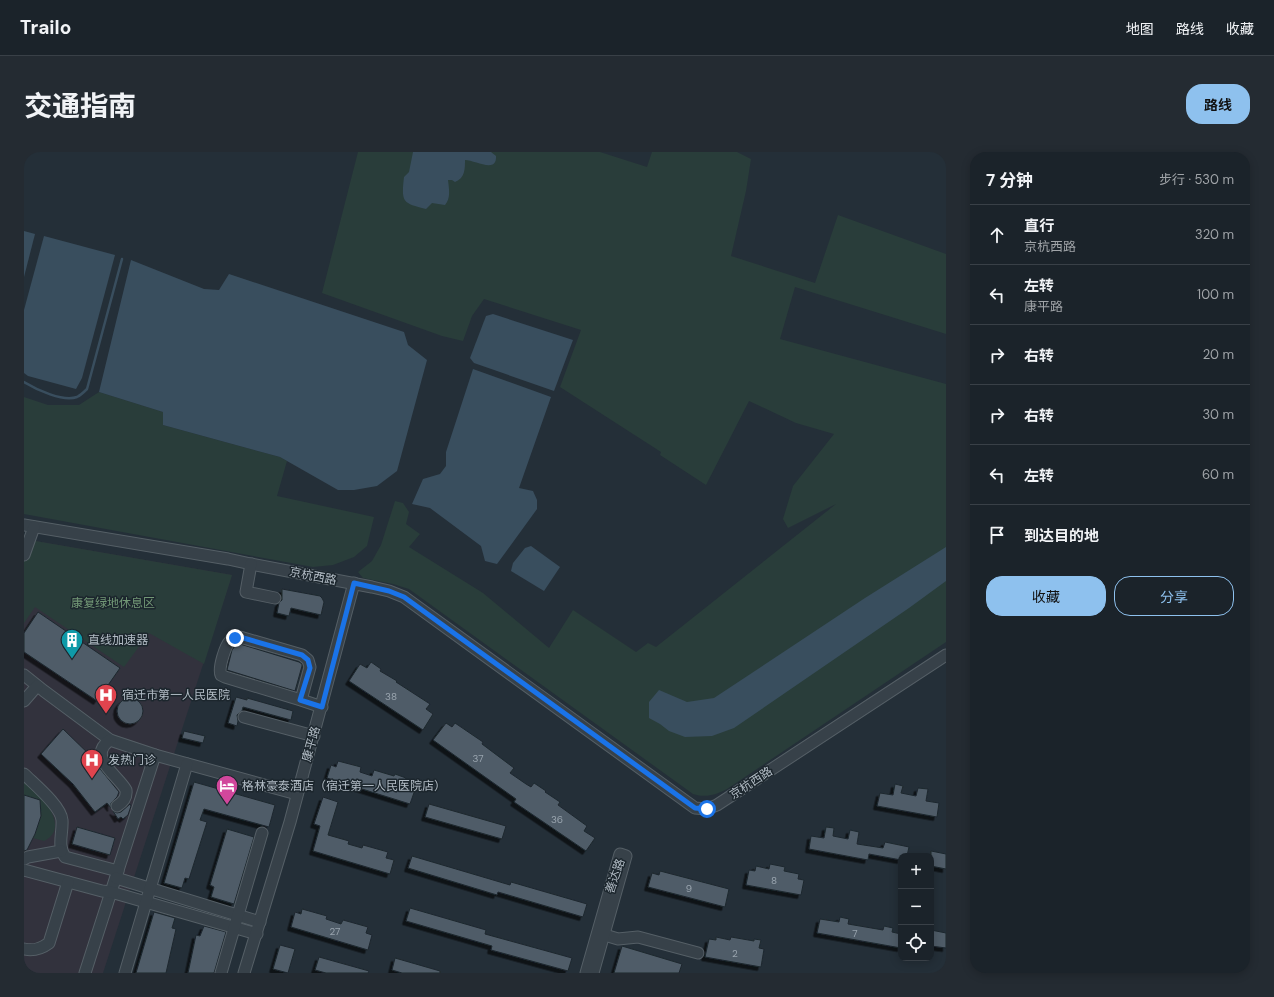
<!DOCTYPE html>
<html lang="zh">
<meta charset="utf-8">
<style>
:root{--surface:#1b232a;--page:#242b32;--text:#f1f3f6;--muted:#a0a4a8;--line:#394047;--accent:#8ec1ee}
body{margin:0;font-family:"DM Sans","Noto Sans SC",sans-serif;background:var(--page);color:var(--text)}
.controls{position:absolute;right:12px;bottom:12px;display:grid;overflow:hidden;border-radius:8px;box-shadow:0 2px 10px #0003}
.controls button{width:36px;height:36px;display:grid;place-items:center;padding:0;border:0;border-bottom:1px solid var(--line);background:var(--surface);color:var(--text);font:20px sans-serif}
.stop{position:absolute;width:12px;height:12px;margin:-9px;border:3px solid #1a73e8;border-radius:50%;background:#fff}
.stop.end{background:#1a73e8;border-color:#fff;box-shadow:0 1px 4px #0008}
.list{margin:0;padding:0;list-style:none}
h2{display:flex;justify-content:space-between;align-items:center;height:52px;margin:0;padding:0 16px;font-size:17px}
h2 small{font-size:13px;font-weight:400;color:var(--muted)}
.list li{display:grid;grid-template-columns:26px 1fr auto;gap:12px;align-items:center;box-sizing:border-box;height:60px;padding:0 16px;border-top:1px solid var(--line)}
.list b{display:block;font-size:15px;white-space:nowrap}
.list p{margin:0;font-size:13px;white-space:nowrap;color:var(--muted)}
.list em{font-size:13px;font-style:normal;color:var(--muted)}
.actions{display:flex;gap:8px;padding:12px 16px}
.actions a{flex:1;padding:9px 0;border:1px solid var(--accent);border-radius:16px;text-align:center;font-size:14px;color:var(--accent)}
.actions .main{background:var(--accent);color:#111}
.icon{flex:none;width:22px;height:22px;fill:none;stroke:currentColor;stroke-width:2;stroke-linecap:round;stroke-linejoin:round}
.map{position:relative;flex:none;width:922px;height:821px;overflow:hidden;border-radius:16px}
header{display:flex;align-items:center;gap:24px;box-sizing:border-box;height:56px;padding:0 20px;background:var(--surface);border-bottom:1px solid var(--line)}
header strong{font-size:19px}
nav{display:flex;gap:22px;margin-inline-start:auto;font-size:14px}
.intro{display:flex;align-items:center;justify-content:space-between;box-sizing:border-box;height:96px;padding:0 24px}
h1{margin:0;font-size:28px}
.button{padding:10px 18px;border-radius:16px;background:var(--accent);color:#111;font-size:14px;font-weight:700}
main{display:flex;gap:24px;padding:0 24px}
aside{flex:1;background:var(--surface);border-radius:16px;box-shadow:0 2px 10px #0003}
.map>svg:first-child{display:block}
</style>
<header>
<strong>Trailo</strong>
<nav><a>地图</a><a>路线</a><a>收藏</a></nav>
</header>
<div class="intro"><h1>交通指南</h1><a class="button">路线</a></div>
<main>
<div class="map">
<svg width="922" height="821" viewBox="0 0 922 821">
<defs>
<filter id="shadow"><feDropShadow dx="-3.5" dy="3.5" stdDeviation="0" flood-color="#0009"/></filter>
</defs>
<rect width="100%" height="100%" fill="#242f38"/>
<!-- medical -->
<path fill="#32323d" d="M 0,387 L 208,423 L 79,821 L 0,821 Z"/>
<!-- green -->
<g fill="#293d3a">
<path d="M 334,0 L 576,0 L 623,15 L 628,0 L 713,0 L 727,7 L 722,39 L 707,104 L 791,131 L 814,63 L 922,102 L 922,182 L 771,135 L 756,187 L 922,232 L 922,490 L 703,637 C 691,643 682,646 669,642 L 385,437 L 369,432 L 339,426 L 334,420 L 348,409 L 357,393 L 371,349 L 379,351 L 385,360 L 382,372 L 396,382 L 385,395 L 459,441 L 525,496 L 549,458 L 612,500 L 624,491 L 632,495 L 812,352 L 764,376 L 759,367 L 769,334 L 810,282 L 772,271 L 725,249 L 682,333 L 636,303 L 637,300 L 536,235 L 557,178 L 460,147 L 448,164 L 439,189 L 418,184 L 298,141 Z"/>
<path d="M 75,240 L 139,260 L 139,273 L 256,305 L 263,309 L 253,344 L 350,365 L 343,394 L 330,405 L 309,413 L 289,415 L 0,362 L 0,245 L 24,253 L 55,253 Z"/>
<path d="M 0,387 L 208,423 L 180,512 L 125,481 L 100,515 L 11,455 L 0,471 Z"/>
<path d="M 0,627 C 14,638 49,676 20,689 L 9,686 L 17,664 L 16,648 L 0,643 Z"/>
</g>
<!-- water -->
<g fill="#394e5e">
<path d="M 389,0 L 467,0 L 472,4 C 473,22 451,8 441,8 C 441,17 441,26 431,30 L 428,28 L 424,28 C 425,37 427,46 421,53 L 408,51 L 402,57 C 379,51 377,51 380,25 L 385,20 Z"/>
<path d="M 0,79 L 11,82 L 0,125 Z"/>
<path d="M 20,84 L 91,103 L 58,226 L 52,237 L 4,224 L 0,221 L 0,158 Z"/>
<path d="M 107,108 L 180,137 L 195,138 L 205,122 L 380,180 L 384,193 L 403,208 L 373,319 L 353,334 L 330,338 L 314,338 L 256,305 L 139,273 L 139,260 L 75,240 Z"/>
<path d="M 469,162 L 549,188 L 530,239 L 450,211 L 446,206 L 462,164 Z"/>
<path d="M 449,217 L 527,245 L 495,336 L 509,339 L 513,348 L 513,357 L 473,412 L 461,409 L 457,394 L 406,356 L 388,352 L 399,327 L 416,322 L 422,314 L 422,300 Z"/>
<path d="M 507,394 L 536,415 L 520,439 L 487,419 L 489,411 L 501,396 Z"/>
<path d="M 922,395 L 922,429 L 885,456 L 710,576 L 688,584 L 661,585 L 645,579 L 636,572 L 625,566 L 625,550 L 635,538 L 663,550 L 690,546 L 841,446 Z"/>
</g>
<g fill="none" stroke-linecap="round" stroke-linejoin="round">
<!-- stream -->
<path stroke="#394e5e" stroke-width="2.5" d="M 0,230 C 13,238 39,250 53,245 C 57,243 60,240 63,237 L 98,107"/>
</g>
<!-- building -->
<g fill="#4f5c67" stroke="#1e282f" filter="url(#shadow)">
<path d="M 258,437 L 296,444 L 298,446 L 300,450 L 297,463 L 267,456 L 265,464 L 253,461 L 255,451 L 258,448 Z"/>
<path d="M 14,460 L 96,516 L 73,549 L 0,500 L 0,481 Z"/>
<path d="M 216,492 L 275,510 L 278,512 L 278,514 L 271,539 L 203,518 L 208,498 L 211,494 Z"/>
<path d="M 347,510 L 357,517 L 356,519 L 373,529 L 372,530 L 406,552 L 402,557 L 409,562 L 399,578 L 325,529 L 336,512 L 343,516 Z"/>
<path d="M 212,545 L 223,548 L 223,546 L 269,559 L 267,568 L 219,555 L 218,559 L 213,563 L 214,569 L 213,574 L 204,571 Z"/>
<circle cx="106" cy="559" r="13"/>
<path d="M 422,571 L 428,575 L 431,571 L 459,590 L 458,592 L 490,616 L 486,621 L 502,632 L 507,635 L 510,631 L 522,639 L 521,640 L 536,650 L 534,653 L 563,674 L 560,679 L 571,686 L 562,699 L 490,650 L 492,647 L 409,588 Z"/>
<path d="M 39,577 L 71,608 L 77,618 L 95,640 L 93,645 L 87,651 L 87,656 L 83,651 L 71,660 L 49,632 L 17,602 Z"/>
<path d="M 160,579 L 181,584 L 179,591 L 158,586 Z"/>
<path d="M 314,609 L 337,615 L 336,620 L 348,624 L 350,618 L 370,624 L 371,622 L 382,626 L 380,632 L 392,635 L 386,652 L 303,626 L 307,613 L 312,615 Z"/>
<path d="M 170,630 L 251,653 L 245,675 L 180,657 L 176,668 L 183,670 L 165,727 L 161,726 L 158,736 L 140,731 Z"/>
<path d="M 871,632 L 879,634 L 877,641 L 892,644 L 894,636 L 904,637 L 902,649 L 915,651 L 913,665 L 853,654 L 856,641 L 869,643 Z"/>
<path d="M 0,643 L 16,648 L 17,664 L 11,682 L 3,698 L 0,699 Z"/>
<path d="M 299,645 L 314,650 L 304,683 L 325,689 L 324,692 L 338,696 L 339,693 L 364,700 L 362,706 L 370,708 L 366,722 L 289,699 L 296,674 L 290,672 Z"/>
<path d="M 106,652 L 107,654 L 104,663 L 99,667 L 97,665 L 94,667 L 89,659 L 93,661 L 97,660 Z"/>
<path d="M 405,652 L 482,674 L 478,687 L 401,665 Z"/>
<path d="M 53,675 L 91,686 L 86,703 L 48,692 Z"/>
<path d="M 802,675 L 810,676 L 809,684 L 824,687 L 826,678 L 835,680 L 833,692 L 859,696 L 861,690 L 885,695 L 883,704 L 877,704 L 877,708 L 845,702 L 844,708 L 785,697 L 787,684 L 800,686 Z"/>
<path d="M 203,677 L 230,685 L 210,752 L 187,745 L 190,735 L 186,733 Z"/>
<path d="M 907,699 L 922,702 L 922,717 L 907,714 Z"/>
<path d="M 388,704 L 486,733 L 487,730 L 563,752 L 559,765 L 474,740 L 473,743 L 384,716 Z"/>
<path d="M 746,712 L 761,715 L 760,719 L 775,722 L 774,727 L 780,728 L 777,743 L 722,733 L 725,718 L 731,719 L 732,714 L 745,717 Z"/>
<path d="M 636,719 L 705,737 L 701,755 L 624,735 L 628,721 L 635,723 Z"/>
<path d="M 386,756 L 462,778 L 461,782 L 548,806 L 544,819 L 467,798 L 468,794 L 382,769 Z"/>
<path d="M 278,757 L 303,764 L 302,767 L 317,772 L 319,768 L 344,775 L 342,781 L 348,783 L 344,798 L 267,775 L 271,760 L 277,762 Z"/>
<path d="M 130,760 L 151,766 L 148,776 L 152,777 L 142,821 L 112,821 Z"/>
<path d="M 816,765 L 825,767 L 824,772 L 859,778 L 860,774 L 869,776 L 868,780 L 877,782 L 877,796 L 793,781 L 796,767 L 815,770 Z"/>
<path d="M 180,774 L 202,780 L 190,821 L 164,821 L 172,783 L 176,784 Z"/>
<path d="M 907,778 L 922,781 L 922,796 L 907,794 Z"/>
<path d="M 692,785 L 706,788 L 707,785 L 730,789 L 730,787 L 737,788 L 735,796 L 740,797 L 737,815 L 681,805 L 685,787 L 692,788 Z"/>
<path d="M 256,793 L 271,797 L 264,821 L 249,817 Z"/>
<path d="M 598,794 L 658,812 L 655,821 L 590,821 Z"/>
<path d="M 295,805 L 345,819 L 344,821 L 302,821 L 291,818 Z"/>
<path d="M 371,806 L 416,819 L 416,821 L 378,821 L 368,818 Z"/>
</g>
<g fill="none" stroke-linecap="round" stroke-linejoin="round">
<!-- minor casing -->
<g stroke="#555f66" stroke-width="13">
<g id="minor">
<path d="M 0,373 L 204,407 L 227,412 L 348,435 L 365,439 L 380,445 L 671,656 L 683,657 L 693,653 L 922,503"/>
<path d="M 0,403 L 10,375"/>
<path d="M 227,412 L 222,440 L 251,446"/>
<path d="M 0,523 L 20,539 L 86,588 L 131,603 L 61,821"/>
<path d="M 277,548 L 201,525 L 197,523 C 194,517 201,494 206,489 C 209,486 212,486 216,485 L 278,503 L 284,508 L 286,515 L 277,548 L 298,555"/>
<path d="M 0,549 L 13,534"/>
<path d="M 220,565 L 290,584"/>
<path d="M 86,588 C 62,605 94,623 102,638 C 103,646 99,650 93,654"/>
<path d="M 131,603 L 273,642"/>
<path d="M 0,622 C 10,632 37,654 38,668 C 39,681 33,693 41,705 L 94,719"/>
<path d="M 0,707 L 4,705 L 37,699"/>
<path d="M 0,718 L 78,739 L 87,740 L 233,782"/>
<path d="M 92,726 L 236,770"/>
<path d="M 574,781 L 594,787 L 614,785 L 674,801"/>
<path d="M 0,797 C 10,799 17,797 25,791 L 44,730"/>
<path d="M 101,821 L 163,612"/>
<path d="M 197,821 L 238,681"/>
<path d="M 220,821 L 266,670 L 330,431"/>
<path d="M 562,821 L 596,702 L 602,704 L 569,821"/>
</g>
</g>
<!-- minor -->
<use href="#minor" stroke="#374149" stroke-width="11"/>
</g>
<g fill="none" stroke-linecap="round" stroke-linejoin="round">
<!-- route -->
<path stroke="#1a73e8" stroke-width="5" d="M 211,486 L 216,485 L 278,503 L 284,508 L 286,516 L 276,548 L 298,555 L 330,431 L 365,439 L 380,445 L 671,656 L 683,657"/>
</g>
<!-- icons -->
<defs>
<g id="building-pin" transform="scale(1.15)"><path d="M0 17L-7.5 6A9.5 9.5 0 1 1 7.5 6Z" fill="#0f9aa8" stroke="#1c262d"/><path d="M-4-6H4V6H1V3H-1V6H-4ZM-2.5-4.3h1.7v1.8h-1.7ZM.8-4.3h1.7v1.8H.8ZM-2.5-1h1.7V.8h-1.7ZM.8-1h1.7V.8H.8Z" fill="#fff"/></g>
<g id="hospital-pin" transform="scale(1.15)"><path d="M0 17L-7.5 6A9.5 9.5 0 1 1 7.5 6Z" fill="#e0444e" stroke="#1c262d"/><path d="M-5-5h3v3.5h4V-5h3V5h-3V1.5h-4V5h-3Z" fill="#fff"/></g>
<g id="hotel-pin" transform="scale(1.15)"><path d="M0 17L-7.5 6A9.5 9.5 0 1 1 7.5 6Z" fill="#d1479c" stroke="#1c262d"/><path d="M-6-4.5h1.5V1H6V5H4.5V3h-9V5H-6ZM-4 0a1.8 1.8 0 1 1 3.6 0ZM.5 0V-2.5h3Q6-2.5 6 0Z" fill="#fff"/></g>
</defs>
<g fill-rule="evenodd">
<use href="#building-pin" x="48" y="488"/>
<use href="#hospital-pin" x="82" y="543"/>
<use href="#hospital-pin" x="68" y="608"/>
<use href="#hotel-pin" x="203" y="634"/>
</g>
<g text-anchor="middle" stroke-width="3" stroke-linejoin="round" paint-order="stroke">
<!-- number labels -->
<g font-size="10" fill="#99a4ae">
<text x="367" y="548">38</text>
<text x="454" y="610">37</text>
<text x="533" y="671">36</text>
<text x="750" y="732">8</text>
<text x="665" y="740">9</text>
<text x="311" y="783">27</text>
<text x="831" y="785">7</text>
<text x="711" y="805">2</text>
</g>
<!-- street labels -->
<g font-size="12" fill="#b2bcc5" stroke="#1c262d">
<text transform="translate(289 424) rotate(11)" y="4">京杭西路</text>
<text transform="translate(287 592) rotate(-74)" y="4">康平路</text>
<text transform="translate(727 631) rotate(-33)" y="4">京杭西路</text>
<text transform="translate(591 724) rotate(-71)" y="4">善达路</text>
</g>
<!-- park labels -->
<g font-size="12" fill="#729876" stroke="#1c262d">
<text x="89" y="455">康复绿地休息区</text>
</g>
<!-- poi labels -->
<g font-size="12" fill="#b2bcc5" stroke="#1c262d" text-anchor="start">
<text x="64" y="492">直线加速器</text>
<text x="98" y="547">宿迁市第一人民医院</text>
<text x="84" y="612">发热门诊</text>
<text x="218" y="638">格林豪泰酒店（宿迁第一人民医院店）</text>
</g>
</g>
</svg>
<div class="controls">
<button>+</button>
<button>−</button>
<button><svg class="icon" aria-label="locate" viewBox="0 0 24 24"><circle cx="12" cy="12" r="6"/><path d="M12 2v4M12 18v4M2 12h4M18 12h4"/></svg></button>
</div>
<div class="stop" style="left:683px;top:657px"></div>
<div class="stop end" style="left:211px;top:486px"></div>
</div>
<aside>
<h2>7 分钟<small>步行 · 530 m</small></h2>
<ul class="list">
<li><svg class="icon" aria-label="ahead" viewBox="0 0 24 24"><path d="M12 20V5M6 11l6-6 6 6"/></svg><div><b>直行</b><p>京杭西路</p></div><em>320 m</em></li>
<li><svg class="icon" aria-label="left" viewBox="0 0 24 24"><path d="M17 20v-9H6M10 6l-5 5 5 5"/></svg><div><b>左转</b><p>康平路</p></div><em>100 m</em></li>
<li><svg class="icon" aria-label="right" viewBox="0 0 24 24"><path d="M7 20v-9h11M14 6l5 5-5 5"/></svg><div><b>右转</b></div><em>20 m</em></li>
<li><svg class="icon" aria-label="right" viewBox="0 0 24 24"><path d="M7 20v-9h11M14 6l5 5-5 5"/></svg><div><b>右转</b></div><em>30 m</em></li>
<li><svg class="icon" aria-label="left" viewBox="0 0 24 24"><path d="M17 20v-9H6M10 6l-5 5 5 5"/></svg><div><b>左转</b></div><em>60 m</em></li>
<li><svg class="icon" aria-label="arrive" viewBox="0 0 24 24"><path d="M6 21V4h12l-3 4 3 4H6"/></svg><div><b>到达目的地</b></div></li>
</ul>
<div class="actions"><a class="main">收藏</a><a>分享</a></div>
</aside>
</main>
